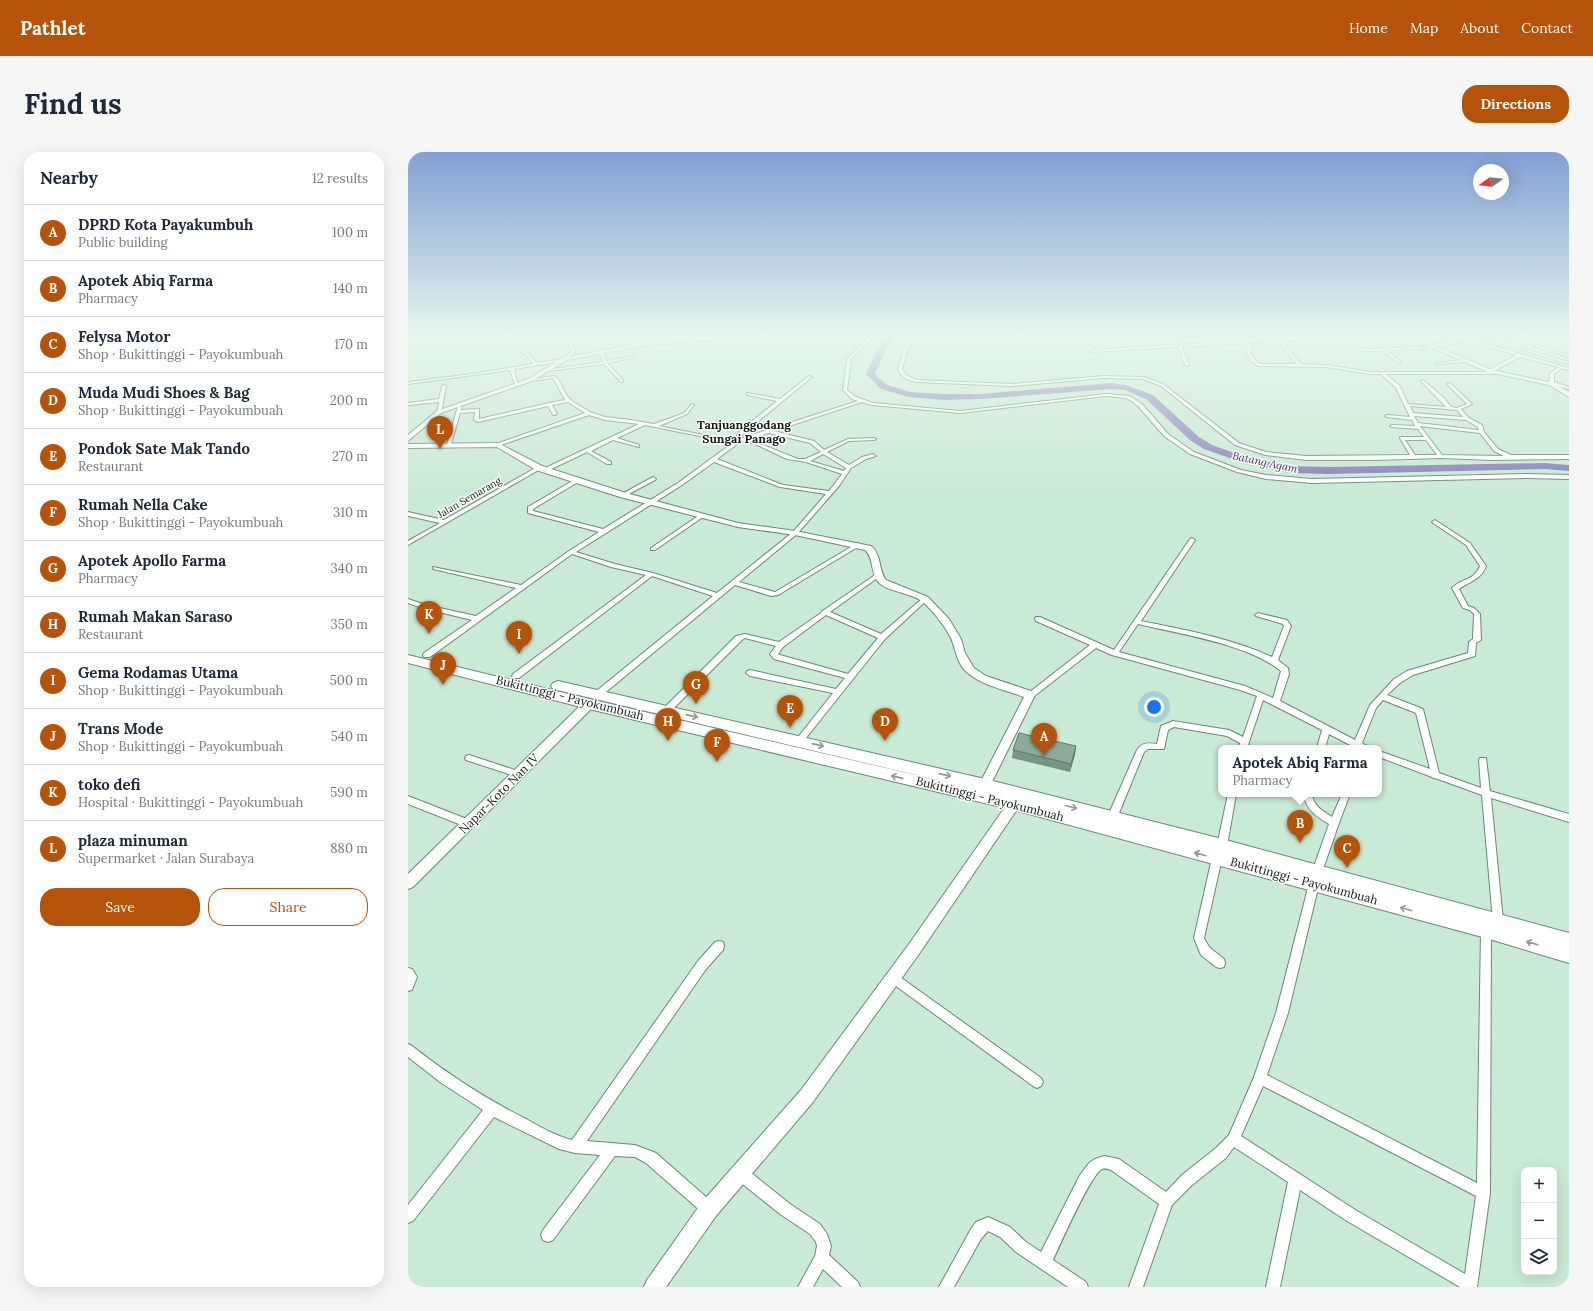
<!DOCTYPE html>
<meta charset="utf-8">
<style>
:root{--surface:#fff;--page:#f6f6f7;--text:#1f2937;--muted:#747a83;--line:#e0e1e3;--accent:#b45309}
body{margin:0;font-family:Lora,serif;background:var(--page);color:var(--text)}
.controls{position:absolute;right:12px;bottom:12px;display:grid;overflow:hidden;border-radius:8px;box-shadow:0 4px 16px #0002}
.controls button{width:36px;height:36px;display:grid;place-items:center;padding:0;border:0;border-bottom:1px solid var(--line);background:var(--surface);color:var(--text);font:20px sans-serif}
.compass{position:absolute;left:1065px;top:12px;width:36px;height:36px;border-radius:50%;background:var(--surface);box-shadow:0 4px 16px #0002;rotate:255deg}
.you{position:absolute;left:746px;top:555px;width:14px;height:14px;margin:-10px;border:3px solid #fff;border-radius:50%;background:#1a73e8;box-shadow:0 0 0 6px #1a73e833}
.badge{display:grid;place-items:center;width:26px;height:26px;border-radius:50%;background:var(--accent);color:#fff;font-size:13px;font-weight:700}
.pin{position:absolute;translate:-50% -33px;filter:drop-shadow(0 1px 2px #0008)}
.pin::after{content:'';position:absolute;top:21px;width:14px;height:12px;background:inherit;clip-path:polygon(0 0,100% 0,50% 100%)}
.popup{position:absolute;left:810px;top:593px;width:164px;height:52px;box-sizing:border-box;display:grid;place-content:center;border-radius:8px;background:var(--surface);filter:drop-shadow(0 1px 3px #0005);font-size:13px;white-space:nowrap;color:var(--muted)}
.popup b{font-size:15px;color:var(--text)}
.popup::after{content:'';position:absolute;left:50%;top:100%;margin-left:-8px;border:8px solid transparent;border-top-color:var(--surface)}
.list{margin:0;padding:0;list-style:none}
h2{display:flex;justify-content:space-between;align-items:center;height:52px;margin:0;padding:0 16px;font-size:17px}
h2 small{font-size:13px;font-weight:400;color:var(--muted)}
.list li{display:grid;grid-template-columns:26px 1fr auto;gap:12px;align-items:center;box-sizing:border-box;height:56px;padding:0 16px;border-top:1px solid var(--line)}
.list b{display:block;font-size:15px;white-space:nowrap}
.list p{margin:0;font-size:13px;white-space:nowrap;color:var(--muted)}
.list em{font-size:13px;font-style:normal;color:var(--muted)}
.actions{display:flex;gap:8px;padding:12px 16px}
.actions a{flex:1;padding:9px 0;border:1px solid var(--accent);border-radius:16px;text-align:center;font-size:14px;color:var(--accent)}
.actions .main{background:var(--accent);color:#fff}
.icon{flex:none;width:22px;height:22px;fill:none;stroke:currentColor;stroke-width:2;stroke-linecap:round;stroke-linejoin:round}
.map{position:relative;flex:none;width:1161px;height:1135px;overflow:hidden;border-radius:16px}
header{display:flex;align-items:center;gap:24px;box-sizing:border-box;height:56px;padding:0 20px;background:var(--accent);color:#fff}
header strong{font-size:19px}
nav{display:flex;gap:22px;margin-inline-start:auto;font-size:14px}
.intro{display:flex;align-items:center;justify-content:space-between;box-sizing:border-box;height:96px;padding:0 24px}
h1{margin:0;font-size:28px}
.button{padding:10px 18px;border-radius:16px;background:var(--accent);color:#fff;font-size:14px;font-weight:700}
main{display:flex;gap:24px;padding:0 24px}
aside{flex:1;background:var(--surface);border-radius:16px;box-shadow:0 4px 16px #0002}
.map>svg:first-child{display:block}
</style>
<header>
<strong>Pathlet</strong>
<nav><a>Home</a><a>Map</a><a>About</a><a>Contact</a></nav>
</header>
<div class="intro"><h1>Find us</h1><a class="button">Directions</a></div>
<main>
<aside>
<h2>Nearby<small>12 results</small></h2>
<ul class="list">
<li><span class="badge">A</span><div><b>DPRD Kota Payakumbuh</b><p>Public building</p></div><em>100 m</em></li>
<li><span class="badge">B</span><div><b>Apotek Abiq Farma</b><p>Pharmacy</p></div><em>140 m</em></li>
<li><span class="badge">C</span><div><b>Felysa Motor</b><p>Shop · Bukittinggi - Payokumbuah</p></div><em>170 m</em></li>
<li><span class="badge">D</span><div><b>Muda Mudi Shoes &amp; Bag</b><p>Shop · Bukittinggi - Payokumbuah</p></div><em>200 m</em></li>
<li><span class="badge">E</span><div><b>Pondok Sate Mak Tando</b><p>Restaurant</p></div><em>270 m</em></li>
<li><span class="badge">F</span><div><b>Rumah Nella Cake</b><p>Shop · Bukittinggi - Payokumbuah</p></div><em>310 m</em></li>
<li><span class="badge">G</span><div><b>Apotek Apollo Farma</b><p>Pharmacy</p></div><em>340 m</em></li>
<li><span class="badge">H</span><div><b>Rumah Makan Saraso</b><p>Restaurant</p></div><em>350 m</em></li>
<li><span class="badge">I</span><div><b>Gema Rodamas Utama</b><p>Shop · Bukittinggi - Payokumbuah</p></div><em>500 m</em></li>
<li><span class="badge">J</span><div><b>Trans Mode</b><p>Shop · Bukittinggi - Payokumbuah</p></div><em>540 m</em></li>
<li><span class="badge">K</span><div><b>toko defi</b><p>Hospital · Bukittinggi - Payokumbuah</p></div><em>590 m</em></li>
<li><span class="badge">L</span><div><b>plaza minuman</b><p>Supermarket · Jalan Surabaya</p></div><em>880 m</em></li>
</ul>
<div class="actions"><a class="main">Save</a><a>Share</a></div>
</aside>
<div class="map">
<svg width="1161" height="1135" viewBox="0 0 1161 1135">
<rect width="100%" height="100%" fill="#c9ead4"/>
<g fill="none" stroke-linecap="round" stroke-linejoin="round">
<!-- river -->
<path fill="#8981b9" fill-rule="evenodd" d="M 481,183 L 489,183 L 478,197 L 467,222 L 479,233 L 502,240 L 535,242 L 573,242 L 703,231 L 718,233 L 745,243 L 791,285 L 804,293 L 843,307 L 882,314 L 921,315 L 1137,311 L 1161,313 L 1161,319 L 1137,317 L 921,322 L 882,321 L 836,311 L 796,297 L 783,289 L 738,247 L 717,238 L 703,237 L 573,247 L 535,248 L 501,245 L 473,237 L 458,222 L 470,196 Z"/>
<!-- minor casing -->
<g stroke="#6b8976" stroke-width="2">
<g id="minor">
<path d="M 160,183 L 164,183 L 163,185 L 167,200 L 156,209 L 106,217 L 110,234 L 107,233 L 102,218 L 0,232 L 1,230 L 63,222 L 125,212 L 119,204 L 106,194 L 107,192 L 121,202 L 129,211 L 155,207 L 164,199 L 159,185 Z"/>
<path d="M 463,183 L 467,183 L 443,207 L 439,238 L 448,245 L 465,251 L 552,259 L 698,242 L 722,244 L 734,252 L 760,282 L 786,300 L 833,318 L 858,323 L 904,327 L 1119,322 L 1161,323 L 1161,327 L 1119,326 L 904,331 L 858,327 L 829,320 L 782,302 L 756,284 L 730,254 L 719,246 L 698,244 L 552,261 L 464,253 L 454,250 L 366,279 L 406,289 L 416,298 L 440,287 L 466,286 L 468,287 L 466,288 L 441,289 L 419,300 L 441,313 L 454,305 L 465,302 L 468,304 L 458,307 L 443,316 L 431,334 L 389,382 L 331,430 L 367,440 L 448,392 L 450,391 L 453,393 L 370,443 L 363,444 L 327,433 L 192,545 L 186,545 L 185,543 L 186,541 L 305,444 L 244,424 L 111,526 L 105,526 L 104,524 L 105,522 L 238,423 L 203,415 L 164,402 L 22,505 L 16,505 L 15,503 L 16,501 L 64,468 L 14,456 L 0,451 L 0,447 L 18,453 L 68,464 L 108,436 L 25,417 L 25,415 L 113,433 L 161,399 L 191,380 L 120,361 L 120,355 L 166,328 L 170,328 L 170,330 L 125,357 L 125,359 L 195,377 L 270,331 L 323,292 L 321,290 L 237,273 L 209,286 L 231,293 L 231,295 L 205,288 L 183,299 L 203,310 L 203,312 L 199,312 L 179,300 L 137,320 L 135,319 L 135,317 L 231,272 L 197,268 L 181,263 L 90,294 L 88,293 L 88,292 L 177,261 L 160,250 L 144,253 L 149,262 L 147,263 L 145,263 L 140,254 L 70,270 L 66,268 L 67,260 L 52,261 L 43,292 L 39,293 L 50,254 L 54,255 L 53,258 L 71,257 L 71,267 L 141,251 L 157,248 L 145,226 L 122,229 L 120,228 L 146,224 L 150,227 L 159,244 L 164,249 L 182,260 L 197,265 L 223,268 L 246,272 L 271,263 L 276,261 L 284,252 L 286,253 L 279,262 L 251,274 L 325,289 L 332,279 L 369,249 L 339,243 L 339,241 L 372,247 L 401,224 L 404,225 L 336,281 L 331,287 L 450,249 L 444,247 L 435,238 L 439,207 ZM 361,281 L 402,291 L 413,300 L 397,307 L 390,307 L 340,287 ZM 330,288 L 347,292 L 379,307 L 398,310 L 434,322 L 421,339 L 375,333 L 309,307 L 328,293 ZM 415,302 L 438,316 L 436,319 L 402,309 ZM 306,310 L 372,335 L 418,342 L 385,380 L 309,441 L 245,421 L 207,412 L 168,400 L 274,333 Z"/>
<path d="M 500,183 L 504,183 L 494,217 L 498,223 L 508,228 L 604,232 L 695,224 L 736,225 L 755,232 L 831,291 L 858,300 L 898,304 L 1002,303 L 992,286 L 992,285 L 1016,285 L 1010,277 L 984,275 L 982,274 L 984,273 L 1007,274 L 1004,268 L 979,265 L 977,264 L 979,263 L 1002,265 L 988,236 L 973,222 L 963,222 L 918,215 L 850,214 L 843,209 L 838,200 L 841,198 L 835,191 L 774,195 L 781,213 L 779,214 L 777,213 L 770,195 L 684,200 L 676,192 L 679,191 L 685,198 L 760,193 L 760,189 L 778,183 L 783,183 L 763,191 L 764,193 L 869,187 L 870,185 L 872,186 L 915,184 L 914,183 L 948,183 L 946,184 L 938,185 L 956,197 L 1015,195 L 1041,190 L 1024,183 L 1029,183 L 1045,190 L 1056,188 L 1046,183 L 1051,183 L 1061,187 L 1091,183 L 1080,186 L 1106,193 L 1094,183 L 1098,183 L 1110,193 L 1110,195 L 1161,210 L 1161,212 L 1075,186 L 1065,188 L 1161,216 L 1161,218 L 1154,216 L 1146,222 L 1146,230 L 1161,235 L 1161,237 L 1141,232 L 1142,221 L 1151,215 L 1112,205 L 1084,220 L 1091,220 L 1090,222 L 978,222 L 992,234 L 1000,252 L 1038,255 L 1014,230 L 1013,229 L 1015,228 L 1036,246 L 1043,255 L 1049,256 L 1059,252 L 1039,232 L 1042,231 L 1064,252 L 1053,257 L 1061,266 L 1074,273 L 1076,280 L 1090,297 L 1103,303 L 1161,303 L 1161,307 L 1084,308 L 1033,306 L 967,308 L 898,308 L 857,303 L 827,293 L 753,234 L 735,227 L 695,226 L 604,234 L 508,230 C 500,228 493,226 490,217 ZM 934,185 L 954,199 L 974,199 L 992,212 L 993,210 L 978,198 L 1015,197 L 1060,189 L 1108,203 L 1081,218 L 1080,220 L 963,220 L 918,213 L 893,212 L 874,189 L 917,186 L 933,200 L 934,198 L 921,186 ZM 870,189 L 889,212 L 851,212 L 846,207 L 842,200 L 845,198 L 839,191 ZM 1002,254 L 1049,258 L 1055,265 L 1005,261 ZM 1006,264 L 1058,268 L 1070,275 L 1071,278 L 1010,271 ZM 1012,274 L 1072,281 L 1086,299 L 1096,304 L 1034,303 ZM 997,288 L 1018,288 L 1029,303 L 1007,303 Z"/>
<path d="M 1128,193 L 1161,203 L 1161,205 L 1127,195 Z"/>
<path d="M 193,199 L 195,200 L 198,209 L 226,204 L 225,206 L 199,211 L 215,228 L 215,230 L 213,230 L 196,212 L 139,219 L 137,218 L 195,210 L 191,200 Z"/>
<path d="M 1057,208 L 1058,210 L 1029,212 L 1027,211 Z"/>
<path d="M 36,233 L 38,234 L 33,261 L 29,260 L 31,250 L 0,253 L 0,251 L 31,247 L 34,234 Z"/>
<path d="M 129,315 L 134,316 L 0,393 L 0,389 L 32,371 L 0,364 L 0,360 L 36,368 Z"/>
<path d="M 245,325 L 248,327 L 247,328 L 217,344 L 212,343 Z"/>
<path d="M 293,362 L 296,364 L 295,365 L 247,398 L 243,398 L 243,396 Z"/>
<path d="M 1027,368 L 1062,391 L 1078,414 C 1073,428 1062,429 1051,437 L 1060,454 L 1066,456 L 1072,462 L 1073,488 L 1068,491 L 1067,504 L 1005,523 L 992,531 L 979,543 L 1015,557 L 1031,621 L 1073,636 L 1071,608 L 1072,606 L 1078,606 L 1082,639 L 1161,662 L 1161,670 L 1083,646 L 1095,769 L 1094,772 L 1090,774 L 1086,772 L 1085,769 L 1074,643 L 1030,627 L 1025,626 L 1024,625 L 971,605 L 971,599 L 1022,617 L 1008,561 L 975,548 L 968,556 L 954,591 L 959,594 L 960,596 L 946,595 L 921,582 L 917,596 L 909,596 L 914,578 L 855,548 L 839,596 L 831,596 L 832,591 L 819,584 L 766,575 L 760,578 L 756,597 L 740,597 L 736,600 L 709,666 L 707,669 L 704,670 L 701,669 L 699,666 L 729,598 C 734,590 741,591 749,592 L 753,574 L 765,569 L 821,578 L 835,585 L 849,544 L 832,538 L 704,503 L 688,496 L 625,545 L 622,546 L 618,543 L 682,493 L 628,469 L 627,467 L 628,465 L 632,465 L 706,498 L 782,387 L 784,386 L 787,388 L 733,469 C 777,478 823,486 864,505 L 876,474 L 875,472 L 848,464 L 847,463 L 850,461 L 879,468 L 883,474 L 870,508 L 880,516 L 881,522 L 872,549 L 947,588 L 962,553 L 986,527 L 999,519 L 1060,501 L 1061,490 L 1065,487 L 1066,462 L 1062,458 L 1055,456 L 1044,436 C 1054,426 1066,429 1072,414 L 1058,393 L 1025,371 L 1024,370 ZM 730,472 C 772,482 840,492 873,519 L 865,546 L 837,534 L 711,500 Z"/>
<path d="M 470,421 L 473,423 L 472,424 L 422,460 L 473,482 L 515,446 L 519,446 L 520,447 L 477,487 L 394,591 L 388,591 L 387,589 L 425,541 L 342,524 L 338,521 L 339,519 L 342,518 L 428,537 L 437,526 L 366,507 L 362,502 L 368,494 L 337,486 L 334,488 L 262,560 L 256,560 L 255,558 L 256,556 L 328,484 L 337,482 L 371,490 L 413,461 L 414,459 L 416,458 ZM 418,463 L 470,486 L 440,522 L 372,503 L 370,502 L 375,495 Z"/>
<path d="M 61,603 L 113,620 L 114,622 L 113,624 L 110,625 L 58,608 L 57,606 L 58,604 Z"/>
<path d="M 820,642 L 828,642 L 819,694 L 817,697 L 814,698 L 811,697 L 809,694 Z"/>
<path d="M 896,642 L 904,642 C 905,654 915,659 924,665 L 934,642 L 942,642 L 931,671 L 914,720 L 912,723 L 909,724 L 906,723 L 904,720 L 921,672 C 909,665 897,657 896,642 Z"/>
<path d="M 0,644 L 64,669 L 66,672 L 64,675 L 61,676 L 0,652 Z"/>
<path d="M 809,702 L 812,703 L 814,706 L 796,786 L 801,795 L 816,807 L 817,811 L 816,815 L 812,816 L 808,815 L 793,803 L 786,786 L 804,706 L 806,703 Z"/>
<path d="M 906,728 L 909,729 L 911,732 L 880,861 L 859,923 L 1069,1031 L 1073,778 L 1074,775 L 1078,773 L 1082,775 L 1083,778 L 1082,1041 L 1069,1135 L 1052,1135 L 939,1069 L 892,1038 L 872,1135 L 858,1135 L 880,1030 L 826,995 L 818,1006 L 784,1033 L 764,1053 L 735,1135 L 721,1135 L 751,1052 L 703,1018 C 700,1017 697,1016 694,1017 C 683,1022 652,1093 645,1108 L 678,1130 L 680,1135 L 660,1135 L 608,1100 L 592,1085 L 580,1079 L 573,1087 L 546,1135 L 531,1135 L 563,1077 L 568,1070 L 580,1065 L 602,1075 L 618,1090 L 633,1100 L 672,1023 L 681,1011 L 687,1007 L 696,1004 L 711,1007 L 758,1040 L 774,1023 L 808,996 L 821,983 L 846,925 L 868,861 L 901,732 L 903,729 ZM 855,934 L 1068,1044 L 1057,1122 L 949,1059 L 833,984 Z"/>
<path d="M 311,789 L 315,790 L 316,794 L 315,798 L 298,817 L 179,989 L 227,993 L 248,1001 L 306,1052 L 308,1057 L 306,1062 L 301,1064 L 296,1062 L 238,1011 L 227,1005 L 207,1004 L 145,1088 L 140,1090 L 135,1088 L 133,1083 L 135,1078 L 192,1003 L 167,1001 L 151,997 L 86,965 L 5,1069 L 0,1071 L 0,1053 L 75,958 L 32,930 L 0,905 L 0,892 L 4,894 C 41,923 78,947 120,968 C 134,976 148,984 164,988 L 290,809 L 307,790 Z"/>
<path d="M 0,816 L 4,817 L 9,825 L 4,838 L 0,839 Z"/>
<path d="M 485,820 L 633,926 L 635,930 L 633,934 L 629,936 L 625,934 L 481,829 L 480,825 L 481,821 Z"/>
<path d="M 332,1014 L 337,1016 L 382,1052 L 412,1072 L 419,1082 L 423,1094 L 421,1103 L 450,1130 L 452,1135 L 434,1135 L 415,1117 L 405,1135 L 390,1135 L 407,1104 L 409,1094 L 408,1090 L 402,1082 L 372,1062 L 327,1026 L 325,1021 L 327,1016 Z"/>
</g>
</g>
<!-- tertiary casing -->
<g stroke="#6b8976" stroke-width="2">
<g id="tertiary">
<path d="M 334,183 L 354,183 L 242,193 L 159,208 L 124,229 L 33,261 L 0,289 L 0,283 L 29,259 L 120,227 L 155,206 L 242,189 Z"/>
<path d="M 994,183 L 1001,183 L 1084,218 L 1145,231 L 1161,240 L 1161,245 L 1141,233 L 1080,220 Z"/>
<path d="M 90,291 L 134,314 L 218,341 L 330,371 L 387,379 L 463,394 C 474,403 470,417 478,428 L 520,445 L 541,467 L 553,487 L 557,501 L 566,516 L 578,524 L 626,540 L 627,543 L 581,636 L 577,638 L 573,636 L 571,633 L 616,545 C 598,538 575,534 560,521 C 549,513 548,498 543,486 C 536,473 526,460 515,450 C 505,441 480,440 471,431 C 462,421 466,405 457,398 L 387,383 L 330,375 L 212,345 L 128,318 L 89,295 L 0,296 L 0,292 Z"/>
<path d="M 181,548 L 185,549 L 186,552 L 185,555 L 5,735 L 0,737 L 0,722 L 177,549 Z"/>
<path d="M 606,647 L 610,648 L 612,652 L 610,656 L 511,802 L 405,950 L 308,1064 L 258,1135 L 236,1135 L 239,1128 L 294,1050 L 393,938 L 501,792 L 602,648 Z"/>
</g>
</g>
<!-- trunk casing -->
<g stroke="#6b8976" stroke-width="2">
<path id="trunk" d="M 0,503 L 181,547 L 568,637 L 145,537 L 143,534 L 145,531 L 150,529 L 577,627 L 814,687 L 1161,781 L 1161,811 L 1078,786 L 606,658 L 181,557 L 0,511 Z"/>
</g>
<!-- minor -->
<use href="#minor" fill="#fff" fill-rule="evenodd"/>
<!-- tertiary -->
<use href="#tertiary" fill="#fff" fill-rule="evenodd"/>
<!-- trunk -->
<use href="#trunk" fill="#fff" fill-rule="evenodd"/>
</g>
<!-- wall -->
<path fill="#789482" d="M 668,594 L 667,602 L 662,620 L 604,606 L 605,598 Z"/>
<!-- shaded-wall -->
<path fill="#62786a" d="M 668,594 L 667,602 L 662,620 L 663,612 Z"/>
<!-- building -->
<path fill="#8cac97" stroke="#62786a" d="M 611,581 L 668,594 L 663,612 L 605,598 Z"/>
<!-- one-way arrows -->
<defs><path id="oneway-shaft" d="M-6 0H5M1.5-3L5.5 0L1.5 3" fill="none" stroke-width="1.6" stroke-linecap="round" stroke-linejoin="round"/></defs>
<g stroke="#939894">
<use href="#oneway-shaft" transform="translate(284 564) rotate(13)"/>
<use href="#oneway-shaft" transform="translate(410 593) rotate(13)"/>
<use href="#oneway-shaft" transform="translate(537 623) rotate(13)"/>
<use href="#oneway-shaft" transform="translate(489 625) rotate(-167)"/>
<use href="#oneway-shaft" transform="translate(663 655) rotate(14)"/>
<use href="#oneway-shaft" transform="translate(792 702) rotate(-164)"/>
<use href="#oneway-shaft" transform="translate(998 757) rotate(-165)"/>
<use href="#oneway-shaft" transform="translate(1124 791) rotate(-164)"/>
</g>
<!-- sky -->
<linearGradient id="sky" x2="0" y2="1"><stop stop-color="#82a0d5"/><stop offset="0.54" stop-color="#e7f6ec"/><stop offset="1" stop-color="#e7f6ec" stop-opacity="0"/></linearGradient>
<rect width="1161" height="342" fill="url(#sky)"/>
<g text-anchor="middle" stroke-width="3" stroke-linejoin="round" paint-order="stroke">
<!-- far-street labels -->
<g font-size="10" fill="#0e1a12" stroke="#fff">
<text transform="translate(61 345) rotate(-30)" y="4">Jalan Semarang</text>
</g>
<!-- far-water labels -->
<g font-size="11" font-style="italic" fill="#3d2d71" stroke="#fff">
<text transform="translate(857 310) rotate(12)" y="4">Batang Agam</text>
</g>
<!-- far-quarter labels -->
<g font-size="12" font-weight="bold" fill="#0e1a12" stroke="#fff">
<text x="336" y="277">Tanjuanggodang<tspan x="336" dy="14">Sungai Panago</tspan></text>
</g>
<!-- street labels -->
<g font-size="12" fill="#0e1a12" stroke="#fff">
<text transform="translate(162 546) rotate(14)" y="4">Bukittinggi - Payokumbuah</text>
<text transform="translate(91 642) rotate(-45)" y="4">Napar-Koto Nan IV</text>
<text transform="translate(582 647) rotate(14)" y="4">Bukittinggi - Payokumbuah</text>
<text transform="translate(896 729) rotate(15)" y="4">Bukittinggi - Payokumbuah</text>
</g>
</g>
</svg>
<div class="controls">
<button>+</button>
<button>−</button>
<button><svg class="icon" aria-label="layers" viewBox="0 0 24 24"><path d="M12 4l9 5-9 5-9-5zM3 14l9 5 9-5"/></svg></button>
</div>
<svg class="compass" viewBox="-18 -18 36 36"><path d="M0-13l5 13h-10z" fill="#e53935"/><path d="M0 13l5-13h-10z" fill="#747a83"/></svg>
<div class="you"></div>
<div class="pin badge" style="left:636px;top:604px">A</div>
<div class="pin badge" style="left:892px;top:691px">B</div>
<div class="popup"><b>Apotek Abiq Farma</b>Pharmacy</div>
<div class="pin badge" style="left:939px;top:716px">C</div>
<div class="pin badge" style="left:477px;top:589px">D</div>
<div class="pin badge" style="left:382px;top:576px">E</div>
<div class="pin badge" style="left:309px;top:610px">F</div>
<div class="pin badge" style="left:288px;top:552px">G</div>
<div class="pin badge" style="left:260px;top:589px">H</div>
<div class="pin badge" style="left:111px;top:502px">I</div>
<div class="pin badge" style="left:35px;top:533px">J</div>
<div class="pin badge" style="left:21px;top:482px">K</div>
<div class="pin badge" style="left:32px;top:297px">L</div>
</div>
</main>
